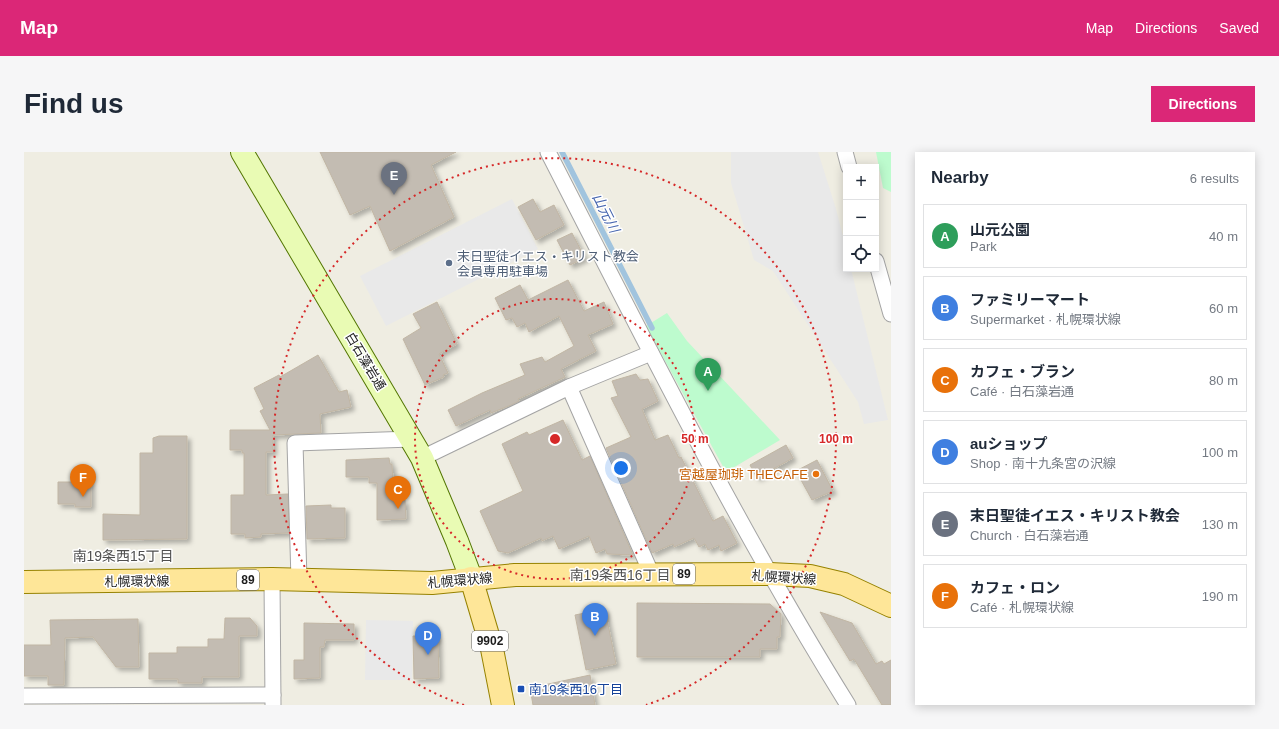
<!DOCTYPE html>
<meta charset="utf-8">
<style>
:root{--surface:#fff;--page:#f6f6f7;--text:#1f2937;--muted:#747a83;--line:#e0e1e3;--accent:#db2777}
body{margin:0;font-family:Helvetica,"Noto Sans JP",sans-serif;background:var(--page);color:var(--text)}
.controls{position:absolute;right:12px;top:12px;display:grid;overflow:hidden;border-radius:0px;box-shadow:0 2px 10px #0003}
.controls button{width:36px;height:36px;display:grid;place-items:center;padding:0;border:0;border-bottom:1px solid var(--line);background:var(--surface);color:var(--text);font:20px sans-serif}
.you{position:absolute;left:597px;top:316px;width:14px;height:14px;margin:-10px;border:3px solid #fff;border-radius:50%;background:#1a73e8;box-shadow:0 0 0 6px #1a73e833}
.badge{display:grid;place-items:center;width:26px;height:26px;border-radius:50%;background:var(--accent);color:#fff;font-size:13px;font-weight:700}
.pin{position:absolute;translate:-50% -33px;filter:drop-shadow(0 1px 2px #0008)}
.pin::after{content:'';position:absolute;top:21px;width:14px;height:12px;background:inherit;clip-path:polygon(0 0,100% 0,50% 100%)}
.list{margin:0;padding:0;list-style:none}
h2{display:flex;justify-content:space-between;align-items:center;height:52px;margin:0;padding:0 16px;font-size:17px}
h2 small{font-size:13px;font-weight:400;color:var(--muted)}
.list li{display:grid;grid-template-columns:26px 1fr auto;gap:12px;align-items:center;box-sizing:border-box;height:64px;margin:0 8px 8px;padding:0 8px;border:1px solid var(--line);border-radius:0px}
.list b{display:block;font-size:15px;white-space:nowrap}
.list p{margin:0;font-size:13px;white-space:nowrap;color:var(--muted)}
.list em{font-size:13px;font-style:normal;color:var(--muted)}
.icon{flex:none;width:22px;height:22px;fill:none;stroke:currentColor;stroke-width:2;stroke-linecap:round;stroke-linejoin:round}
.map{position:relative;flex:none;width:867px;height:553px;overflow:hidden;border-radius:0px}
header{display:flex;align-items:center;gap:24px;box-sizing:border-box;height:56px;padding:0 20px;background:var(--accent);color:#fff}
header strong{font-size:19px}
nav{display:flex;gap:22px;margin-inline-start:auto;font-size:14px}
.intro{display:flex;align-items:center;justify-content:space-between;box-sizing:border-box;height:96px;padding:0 24px}
h1{margin:0;font-size:28px}
.button{padding:10px 18px;border-radius:0px;background:var(--accent);color:#fff;font-size:14px;font-weight:700}
main{display:flex;gap:24px;padding:0 24px}
aside{flex:1;background:var(--surface);border-radius:0px;box-shadow:0 2px 10px #0003}
.map>svg:first-child{display:block}
</style>
<header>
<strong>Map</strong>
<nav><a>Map</a><a>Directions</a><a>Saved</a></nav>
</header>
<div class="intro"><h1>Find us</h1><a class="button">Directions</a></div>
<main>
<div class="map">
<svg width="867" height="553" viewBox="0 0 867 553">
<defs>
<filter id="shadow"><feDropShadow dx="3.5" dy="3.5" stdDeviation="2" flood-color="#0004"/></filter>
</defs>
<rect width="100%" height="100%" fill="#efede2"/>
<!-- park -->
<g fill="#bdfbce">
<path d="M 852,0 L 867,0 L 867,40 L 859,36 Z"/>
<path d="M 643,161 L 663,189 L 756,288 L 702,320 L 622,174 Z"/>
</g>
<!-- parking -->
<g fill="#e9e9e9">
<path d="M 707,0 L 794,0 L 812,57 L 822,96 L 822,117 L 827,117 L 864,268 L 840,272 L 834,250 L 749,119 L 730,108 L 707,31 Z"/>
<path d="M 488,47 L 514,97 L 362,174 L 336,124 Z"/>
<path d="M 342,468 L 389,469 L 388,528 L 341,528 Z"/>
</g>
<g fill="none" stroke-linecap="round" stroke-linejoin="round">
<!-- stream -->
<path stroke="#a1c4de" stroke-width="5.5" d="M 538,0 L 628,176"/>
</g>
<!-- building -->
<g fill="#c3bcb2" stroke="#c1b6a4" filter="url(#shadow)">
<path d="M 296,0 L 432,0 L 407,13 L 430,65 L 366,99 L 346,54 L 326,63 Z"/>
<path d="M 509,47 L 516,60 L 530,53 L 540,73 L 512,88 L 494,55 Z"/>
<path d="M 548,81 L 561,106 L 546,113 L 533,88 Z"/>
<path d="M 544,128 L 560,159 L 580,150 L 589,172 L 564,183 L 572,199 L 537,217 L 541,225 L 494,247 L 495,249 L 487,253 L 467,261 L 466,258 L 432,274 L 424,258 L 458,241 L 501,223 L 496,212 L 518,205 L 521,210 L 550,194 L 535,164 L 505,180 L 501,171 L 493,175 L 488,166 L 482,168 L 471,146 L 496,133 L 504,148 Z"/>
<path d="M 413,150 L 433,192 L 415,202 L 424,221 L 419,223 L 420,225 L 401,233 L 379,187 L 397,176 L 389,162 Z"/>
<path d="M 294,203 L 315,240 L 323,238 L 327,255 L 296,262 L 297,281 L 249,283 L 249,300 L 242,300 L 242,343 L 264,342 L 265,381 L 237,382 L 237,385 L 221,386 L 221,382 L 207,382 L 207,343 L 220,343 L 220,301 L 218,301 L 218,298 L 206,298 L 206,278 L 246,278 L 236,259 L 240,257 L 230,236 L 255,223 L 256,225 Z"/>
<path d="M 612,222 L 616,228 L 624,227 L 634,249 L 618,257 L 631,288 L 644,283 L 655,306 L 657,305 L 689,369 L 699,364 L 713,391 L 697,399 L 695,393 L 684,398 L 681,392 L 675,395 L 670,386 L 650,395 L 649,392 L 628,401 L 582,296 L 607,285 L 587,246 L 594,244 L 588,229 Z"/>
<path d="M 539,268 L 558,308 L 566,304 L 609,403 L 583,402 L 581,397 L 572,401 L 565,384 L 535,397 L 529,384 L 518,389 L 517,386 L 484,401 L 474,399 L 456,359 L 499,339 L 478,292 L 503,280 L 505,283 Z"/>
<path d="M 135,284 L 163,284 L 163,387 L 79,388 L 79,362 L 116,363 L 116,301 L 129,301 L 129,286 Z"/>
<path d="M 762,293 L 769,306 L 733,326 L 726,313 Z"/>
<path d="M 365,306 L 366,312 L 368,312 L 370,346 L 374,346 L 374,349 L 381,348 L 382,367 L 353,368 L 353,331 L 345,331 L 345,325 L 322,325 L 322,308 Z"/>
<path d="M 793,308 L 809,339 L 788,348 L 772,319 Z"/>
<path d="M 34,330 L 67,330 L 67,355 L 51,355 L 51,352 L 34,352 Z"/>
<path d="M 307,353 L 307,356 L 321,356 L 321,386 L 283,387 L 282,354 Z"/>
<path d="M 613,451 L 746,452 L 757,462 L 756,485 L 753,485 L 753,497 L 736,497 L 736,505 L 613,505 Z"/>
<path d="M 581,457 L 592,512 L 562,518 L 551,463 Z"/>
<path d="M 796,460 L 828,471 L 852,512 L 858,509 L 860,512 L 867,508 L 867,553 L 858,553 L 830,507 L 826,509 Z"/>
<path d="M 201,466 L 226,466 L 233,474 L 233,484 L 215,484 L 215,525 L 178,525 L 178,531 L 154,531 L 154,527 L 125,527 L 125,501 L 153,501 L 153,495 L 184,495 L 184,487 L 200,487 Z"/>
<path d="M 114,467 L 115,515 L 92,515 L 69,485 L 41,486 L 40,533 L 24,533 L 24,524 L 0,524 L 0,493 L 27,493 L 26,468 Z"/>
<path d="M 280,471 L 330,472 L 330,488 L 301,488 L 300,495 L 296,495 L 296,526 L 270,527 L 270,508 L 280,508 Z"/>
<path d="M 389,484 L 414,484 L 415,526 L 390,527 Z"/>
<path d="M 566,523 L 571,553 L 509,553 L 506,536 Z"/>
</g>
<g fill="none" stroke-linecap="round" stroke-linejoin="round">
<!-- minor casing -->
<g stroke="#a4a4a4" stroke-width="17">
<g id="minor">
<path d="M 524,0 C 620,187 713,375 824,553"/>
<path d="M 821,0 L 825,15"/>
<path d="M 852,109 L 867,162"/>
<path d="M 545,235 L 628,423"/>
<path d="M 398,306 L 545,235 L 627,201"/>
<path d="M 248,427 L 249,552"/>
<path d="M 275,428 L 271,291 L 388,287"/>
<path d="M 0,544 L 249,543"/>
</g>
</g>
<!-- secondary casing -->
<g stroke="#537602" stroke-width="24">
<path id="secondary" d="M 218,0 L 398,306 L 433,389 L 447,426"/>
</g>
<!-- primary casing -->
<g stroke="#968200" stroke-width="24">
<g id="primary">
<path d="M 447,426 L 468,497 L 479,553"/>
<path d="M 0,430 L 248,427 L 408,431 L 491,423 L 746,422 L 786,424 L 820,432 L 867,454"/>
</g>
</g>
<!-- minor -->
<use href="#minor" stroke="#fff" stroke-width="15"/>
<!-- secondary -->
<use href="#secondary" stroke="#e9fbb4" stroke-width="22"/>
<!-- primary -->
<use href="#primary" stroke="#fee698" stroke-width="22"/>
</g>
<!-- distance rings -->
<g fill="none" stroke="#d62828" stroke-width="2" stroke-dasharray="2 4">
<circle cx="531" cy="287" r="140"/>
<path d="M440 553A281 281 0 1 1 622 553"/>
</g>
<!-- markers -->
<circle fill="#5c6f8a" stroke="#fff" stroke-width="1.5" cx="425" cy="111" r="4"/>
<circle fill="#e8710a" stroke="#fff" stroke-width="1.5" cx="792" cy="322" r="4"/>
<rect fill="#1a4fb4" stroke="#fff" stroke-width="1.5" x="493" y="533" width="8" height="8" rx="2"/>
<g text-anchor="middle" stroke-width="3" stroke-linejoin="round" paint-order="stroke">
<!-- shield labels -->
<g fill="#fff" stroke="#616161" stroke-width="1">
<rect x="649" y="412" width="22" height="20" rx="3"/>
<rect x="213" y="418" width="22" height="20" rx="3"/>
<rect x="448" y="479" width="36" height="20" rx="3"/>
</g>
<g font-size="12" font-weight="bold" fill="#1d1d1d">
<text x="660" y="426">89</text>
<text x="224" y="432">89</text>
<text x="466" y="493">9902</text>
</g>
<!-- service labels -->
<g font-size="13" fill="#4e5e75" stroke="#fff" text-anchor="start">
<text x="433" y="109">末日聖徒イエス・キリスト教会<tspan x="433" dy="15">会員専用駐車場</tspan></text>
</g>
<!-- street labels -->
<g font-size="13" fill="#1d1d1d" stroke="#fff">
<text transform="translate(342 209) rotate(59)" y="5">白石藻岩通</text>
<text transform="translate(760 425) rotate(4)" y="5">札幌環状線</text>
<text transform="translate(436 428) rotate(-5)" y="5">札幌環状線</text>
<text transform="translate(113 429) rotate(-1)" y="5">札幌環状線</text>
</g>
<!-- food labels -->
<g font-size="13" fill="#c56008" stroke="#fff" text-anchor="end">
<text x="784" y="327">宮越屋珈琲 THECAFE</text>
</g>
<!-- transit labels -->
<g font-size="13" fill="#164399" stroke="#fff" text-anchor="start">
<text x="505" y="542">南19条西16丁目</text>
</g>
<!-- water labels -->
<g font-size="14" font-style="italic" fill="#4766af" stroke="#fff">
<text transform="translate(582 61) rotate(63)" y="5">山元川</text>
</g>
<!-- neighbourhood labels -->
<g font-size="14" fill="#505050" stroke="#fff">
<text x="99" y="409">南19条西15丁目</text>
<text x="596" y="428">南19条西16丁目</text>
</g>
</g>
<circle cx="531" cy="287" r="6" fill="#d62828" stroke="#fff" stroke-width="2"/>
<g font-size="12" text-anchor="middle" font-weight="bold" fill="#d62828" stroke="#fff" stroke-width="3" stroke-linejoin="round" paint-order="stroke">
<text x="671" y="291">50 m</text>
<text x="812" y="291">100 m</text>
</g>
</svg>
<div class="controls">
<button>+</button>
<button>−</button>
<button><svg class="icon" aria-label="locate" viewBox="0 0 24 24"><circle cx="12" cy="12" r="6"/><path d="M12 2v4M12 18v4M2 12h4M18 12h4"/></svg></button>
</div>
<div class="you"></div>
<div class="pin badge" style="left:684px;top:239px;background:#2e9e5b">A</div>
<div class="pin badge" style="left:571px;top:484px;background:#3f7fe0">B</div>
<div class="pin badge" style="left:374px;top:357px;background:#e8710a">C</div>
<div class="pin badge" style="left:404px;top:503px;background:#3f7fe0">D</div>
<div class="pin badge" style="left:370px;top:43px;background:#6b7280">E</div>
<div class="pin badge" style="left:59px;top:345px;background:#e8710a">F</div>
</div>
<aside>
<h2>Nearby<small>6 results</small></h2>
<ul class="list">
<li><span class="badge" style="background:#2e9e5b">A</span><div><b>山元公園</b><p>Park</p></div><em>40 m</em></li>
<li><span class="badge" style="background:#3f7fe0">B</span><div><b>ファミリーマート</b><p>Supermarket · 札幌環状線</p></div><em>60 m</em></li>
<li><span class="badge" style="background:#e8710a">C</span><div><b>カフェ・ブラン</b><p>Café · 白石藻岩通</p></div><em>80 m</em></li>
<li><span class="badge" style="background:#3f7fe0">D</span><div><b>auショップ</b><p>Shop · 南十九条宮の沢線</p></div><em>100 m</em></li>
<li><span class="badge" style="background:#6b7280">E</span><div><b>末日聖徒イエス・キリスト教会</b><p>Church · 白石藻岩通</p></div><em>130 m</em></li>
<li><span class="badge" style="background:#e8710a">F</span><div><b>カフェ・ロン</b><p>Café · 札幌環状線</p></div><em>190 m</em></li>
</ul>
</aside>
</main>
